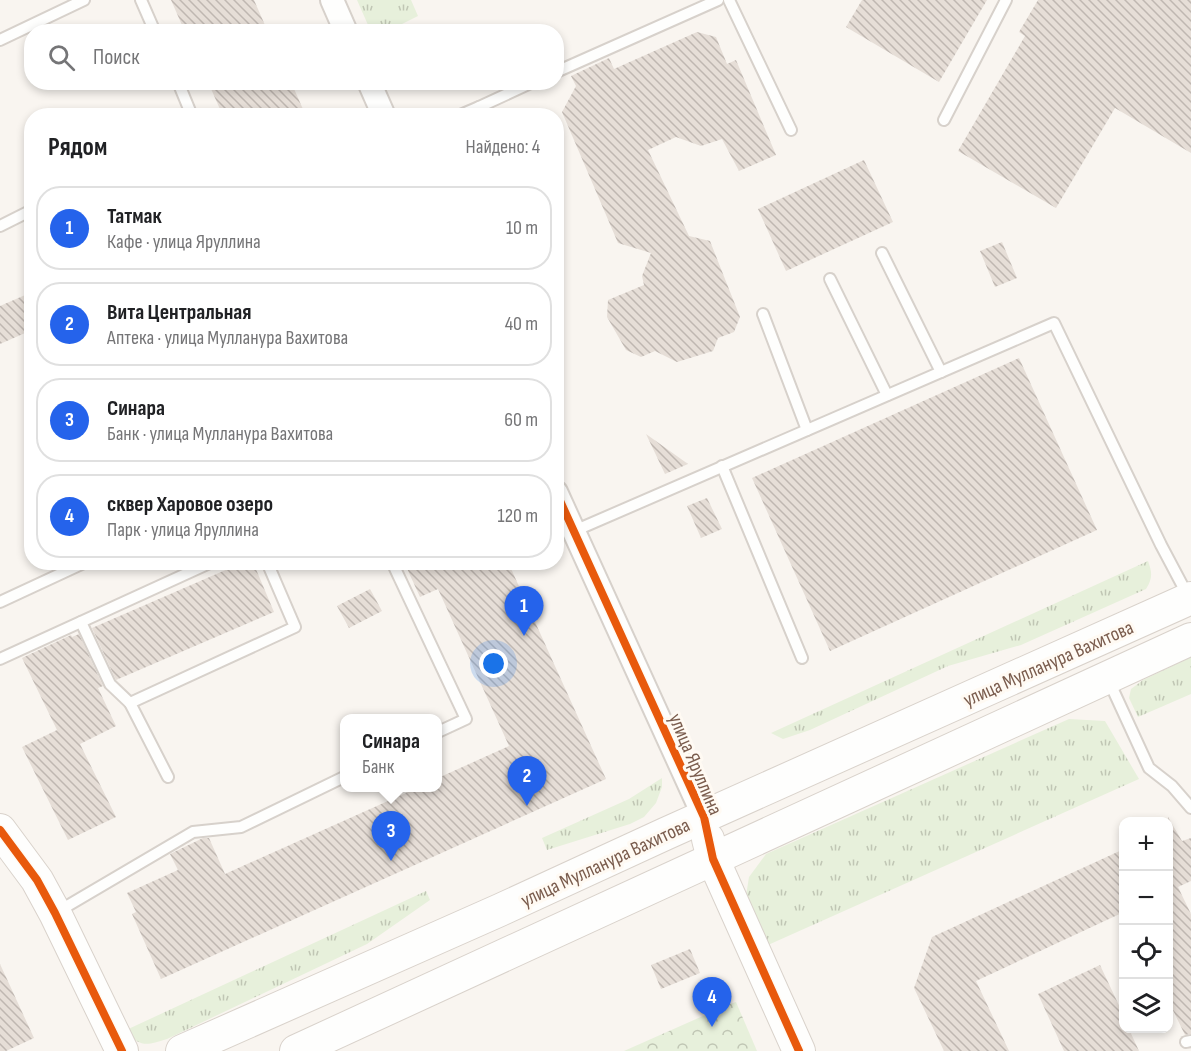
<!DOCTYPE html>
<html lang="ru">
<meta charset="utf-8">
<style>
:root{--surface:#fff;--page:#f6f6f6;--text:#202124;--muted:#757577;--line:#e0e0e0;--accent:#2563eb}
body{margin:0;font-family:"Sofia Sans Condensed",sans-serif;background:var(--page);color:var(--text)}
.controls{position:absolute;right:18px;bottom:18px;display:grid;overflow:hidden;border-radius:12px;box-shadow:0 3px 9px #0003}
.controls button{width:54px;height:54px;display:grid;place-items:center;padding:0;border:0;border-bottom:2px solid var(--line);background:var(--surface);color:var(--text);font:30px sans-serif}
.you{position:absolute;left:494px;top:664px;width:21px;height:21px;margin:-15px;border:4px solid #fff;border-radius:50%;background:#1a73e8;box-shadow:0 0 0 9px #1a73e833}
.badge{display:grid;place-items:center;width:39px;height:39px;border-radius:50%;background:var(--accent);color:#fff;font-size:20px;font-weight:700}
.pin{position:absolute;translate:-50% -50px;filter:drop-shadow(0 2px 3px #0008)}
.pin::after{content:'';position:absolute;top:32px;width:21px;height:18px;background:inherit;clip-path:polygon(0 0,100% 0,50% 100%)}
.popup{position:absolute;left:340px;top:714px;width:102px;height:78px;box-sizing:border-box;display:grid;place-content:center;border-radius:12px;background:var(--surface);filter:drop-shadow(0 2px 4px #0005);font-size:20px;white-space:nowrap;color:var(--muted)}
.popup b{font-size:22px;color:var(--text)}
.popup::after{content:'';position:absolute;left:50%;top:100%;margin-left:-12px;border:12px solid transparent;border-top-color:var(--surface)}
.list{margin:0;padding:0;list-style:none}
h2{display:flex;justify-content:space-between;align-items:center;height:78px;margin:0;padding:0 24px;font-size:26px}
h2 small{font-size:20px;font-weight:400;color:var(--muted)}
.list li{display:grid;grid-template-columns:39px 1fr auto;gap:18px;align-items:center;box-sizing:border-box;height:84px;margin:0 12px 12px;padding:0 12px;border:2px solid var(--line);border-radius:24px}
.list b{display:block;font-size:22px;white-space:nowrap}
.list p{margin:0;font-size:20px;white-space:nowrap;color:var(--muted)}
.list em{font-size:20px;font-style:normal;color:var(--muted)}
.icon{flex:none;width:33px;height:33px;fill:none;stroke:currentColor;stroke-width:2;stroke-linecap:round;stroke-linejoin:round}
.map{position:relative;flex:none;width:1191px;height:1051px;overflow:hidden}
.search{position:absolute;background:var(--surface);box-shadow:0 3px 9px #0003;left:24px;top:24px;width:540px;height:66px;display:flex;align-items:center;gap:15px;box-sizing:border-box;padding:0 21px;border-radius:24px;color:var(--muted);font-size:22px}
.panel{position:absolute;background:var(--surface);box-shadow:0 3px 9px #0003;left:24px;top:108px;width:540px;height:462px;border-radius:24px}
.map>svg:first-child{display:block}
</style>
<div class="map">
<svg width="1191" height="1051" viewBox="0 0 1191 1051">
<defs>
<pattern id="grass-tufts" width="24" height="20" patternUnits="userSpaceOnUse" patternTransform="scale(1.5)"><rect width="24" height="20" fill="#e7f0db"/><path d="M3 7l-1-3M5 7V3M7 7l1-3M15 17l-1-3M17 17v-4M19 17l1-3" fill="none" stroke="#c0c6b4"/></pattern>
<pattern id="park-crowns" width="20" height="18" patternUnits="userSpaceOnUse" patternTransform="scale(1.5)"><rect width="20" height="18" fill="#e7f0db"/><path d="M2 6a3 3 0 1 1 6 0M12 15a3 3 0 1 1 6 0" fill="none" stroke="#c0c6b4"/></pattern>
<pattern id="building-back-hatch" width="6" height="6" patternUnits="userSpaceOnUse" patternTransform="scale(1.5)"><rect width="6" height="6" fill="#e6ded7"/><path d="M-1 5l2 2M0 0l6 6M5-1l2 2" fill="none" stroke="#bfb7b1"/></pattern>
</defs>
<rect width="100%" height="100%" fill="#f9f5f0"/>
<!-- grass -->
<g fill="url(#grass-tufts)">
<path d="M 357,0 L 411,0 L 418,16 L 388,31 L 374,31 L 368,25 Z"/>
<path d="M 1148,561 C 1152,572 1153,578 1146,589 L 1021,645 L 948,666 L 810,730 L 783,739 L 771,733 Z"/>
<path d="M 1191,657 L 1191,694 L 1138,717 L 1129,698 L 1131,689 L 1143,680 Z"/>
<path d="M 1069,719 L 1105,721 L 1139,779 L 768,945 L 746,896 L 749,877 L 766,854 Z"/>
<path d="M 662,778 L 662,787 L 656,803 L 644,817 L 630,824 L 547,850 L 542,838 L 629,799 Z"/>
<path d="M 426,891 L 430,900 L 367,944 L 167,1039 C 145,1046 142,1047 124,1031 Z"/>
</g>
<!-- park -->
<path fill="url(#park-crowns)" d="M 736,1002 L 757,1051 L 624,1051 L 730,1004 Z"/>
<!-- building -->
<g fill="url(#building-back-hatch)">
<path d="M 171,0 L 254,0 L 268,32 L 185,32 Z"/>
<path d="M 862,0 L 987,0 L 939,82 L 846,27 Z"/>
<path d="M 1038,0 L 1191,0 L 1191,153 L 1115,108 L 1056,208 L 958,151 L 1025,36 L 1019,32 Z"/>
<path d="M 697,32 L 716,37 L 727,64 L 736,60 L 776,155 L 739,171 L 722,139 L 701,146 L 676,137 L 648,150 L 689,236 L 710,241 L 740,317 L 734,332 L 718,338 L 713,351 L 677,362 L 655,351 L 641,357 L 626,350 L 607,317 L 608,300 L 644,285 L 642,276 L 651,253 L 618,243 L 562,112 L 576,86 L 571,76 L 609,58 L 614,69 Z"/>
<path d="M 208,82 L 291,82 L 306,116 L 223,116 Z"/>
<path d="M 864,160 L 893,222 L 786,271 L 758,209 Z"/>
<path d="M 1002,242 L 1017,278 L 995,287 L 980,251 Z"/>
<path d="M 32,292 L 32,330 L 0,344 L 0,306 Z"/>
<path d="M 1019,358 L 1097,530 L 830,651 L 752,478 Z"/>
<path d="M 646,434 L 688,464 L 665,474 Z"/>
<path d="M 707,498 L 722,529 L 701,538 L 687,506 Z"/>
<path d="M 244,562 L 253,562 L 274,612 L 116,680 L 92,628 Z"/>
<path d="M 404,562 L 508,562 L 606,779 L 161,979 L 132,914 L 136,912 L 127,893 L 178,870 L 170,854 L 203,838 L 209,838 L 225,874 L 417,788 L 438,788 L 438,778 L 509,746 L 438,589 L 420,597 Z"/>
<path d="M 370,589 L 382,611 L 349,628 L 337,606 Z"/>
<path d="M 79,634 L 103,686 L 98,688 L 116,726 L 80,744 L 116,817 L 68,840 L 22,747 L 57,730 L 22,658 L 71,635 L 72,637 Z"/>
<path d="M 1168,817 L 1182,841 L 1191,838 L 1191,881 L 1178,887 L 1191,914 L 1191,1034 L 1185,1035 L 1168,1000 Z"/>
<path d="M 1124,849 L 1124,912 L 976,981 L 1009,1051 L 944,1051 L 914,988 L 932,937 Z"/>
<path d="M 690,949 L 700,973 L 661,989 L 651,965 Z"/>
<path d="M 0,964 L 34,1038 L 6,1051 L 0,1051 Z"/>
<path d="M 1100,965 L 1124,1016 L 1124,1029 L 1129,1029 L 1139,1051 L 1064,1051 L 1038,994 Z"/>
</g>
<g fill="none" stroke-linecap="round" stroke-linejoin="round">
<!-- lane casing -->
<g stroke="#d7d1cb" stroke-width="14">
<g id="lane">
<path d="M 141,0 L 155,32"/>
<path d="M 729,0 L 791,130"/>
<path d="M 0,40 L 84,0"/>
<path d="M 556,72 L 718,0"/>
<path d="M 178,82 L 192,116"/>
<path d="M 479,107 L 533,82"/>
<path d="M 458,116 L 479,107 L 483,116"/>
<path d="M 944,120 L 1006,0"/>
<path d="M 0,226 L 32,210"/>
<path d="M 882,253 L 941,372"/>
<path d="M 830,279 L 887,395"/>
<path d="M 763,314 L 807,430"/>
<path d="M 722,466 L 802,658"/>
<path d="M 574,531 L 1054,323 L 1161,545 L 1188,596"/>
<path d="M 392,562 L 466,719 L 438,732"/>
<path d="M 0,602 L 86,562"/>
<path d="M 81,622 L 110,684 L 130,703"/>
<path d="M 0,659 L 212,562"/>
<path d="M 1108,679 L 1149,768 L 1172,786 L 1191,808"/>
<path d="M 168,777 L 130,703 L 295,627 L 267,562"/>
<path d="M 57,912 L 193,832 L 241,827 L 344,777"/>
<path d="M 1186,1042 L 1191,1041"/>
</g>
</g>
<!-- street casing -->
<g stroke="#d7d1cb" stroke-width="26">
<g id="street">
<path d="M 332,0 L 346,32"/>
<path d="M 369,82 L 384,116"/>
<path d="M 556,492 L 704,817"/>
</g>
</g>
<!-- secondary casing -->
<g stroke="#d9d2cb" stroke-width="34">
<g id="secondary">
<path d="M 0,830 L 37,880 L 55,913 L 122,1051"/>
<path d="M 708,839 L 713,859 L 799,1051"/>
<path d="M 182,1051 L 500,910 L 665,834 L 1191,598"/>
<path d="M 296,1051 L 1191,639"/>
</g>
</g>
<!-- lane -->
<use href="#lane" stroke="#fefefd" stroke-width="10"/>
<!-- street -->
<use href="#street" stroke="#fefefd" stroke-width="22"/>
<!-- secondary -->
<use href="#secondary" stroke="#fefefd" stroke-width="32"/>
<!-- cycleway casing -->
<g stroke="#fffaf3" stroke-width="11">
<g id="cycleway">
<path d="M 556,492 L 704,817 L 713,859 L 799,1051"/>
<path d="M 0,830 L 37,880 L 55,913 L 122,1051"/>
</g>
</g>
<!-- cycleway -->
<use href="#cycleway" stroke="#e8590c" stroke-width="8"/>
</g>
<g text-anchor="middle" stroke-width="6" stroke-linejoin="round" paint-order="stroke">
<!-- street labels -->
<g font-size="20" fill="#7a5c4d" stroke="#fffaf3">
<text transform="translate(1048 663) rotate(-24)" y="7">улица Мулланура Вахитова</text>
<text transform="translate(696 764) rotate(67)" y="7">улица Яруллина</text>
<text transform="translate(605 862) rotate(-25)" y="7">улица Мулланура Вахитова</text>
</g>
</g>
</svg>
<div class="controls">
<button>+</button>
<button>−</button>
<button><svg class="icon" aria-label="locate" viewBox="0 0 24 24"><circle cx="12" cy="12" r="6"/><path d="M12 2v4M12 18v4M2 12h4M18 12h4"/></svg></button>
<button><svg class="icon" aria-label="layers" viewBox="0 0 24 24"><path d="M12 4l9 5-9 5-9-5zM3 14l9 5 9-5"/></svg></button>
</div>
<div class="you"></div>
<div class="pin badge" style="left:524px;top:636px">1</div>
<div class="pin badge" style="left:527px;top:806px">2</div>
<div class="pin badge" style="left:391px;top:861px">3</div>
<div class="popup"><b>Синара</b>Банк</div>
<div class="pin badge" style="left:712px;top:1027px">4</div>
<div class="search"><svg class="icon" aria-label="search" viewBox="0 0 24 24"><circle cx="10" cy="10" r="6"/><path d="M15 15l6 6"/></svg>Поиск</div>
<section class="panel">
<h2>Рядом<small>Найдено: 4</small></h2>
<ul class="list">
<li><span class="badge">1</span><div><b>Татмак</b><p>Кафе · улица Яруллина</p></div><em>10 m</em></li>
<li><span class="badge">2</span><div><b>Вита Центральная</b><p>Аптека · улица Мулланура Вахитова</p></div><em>40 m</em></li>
<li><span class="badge">3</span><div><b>Синара</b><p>Банк · улица Мулланура Вахитова</p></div><em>60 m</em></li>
<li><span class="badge">4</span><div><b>сквер Харовое озеро</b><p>Парк · улица Яруллина</p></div><em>120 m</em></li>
</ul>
</section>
</div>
